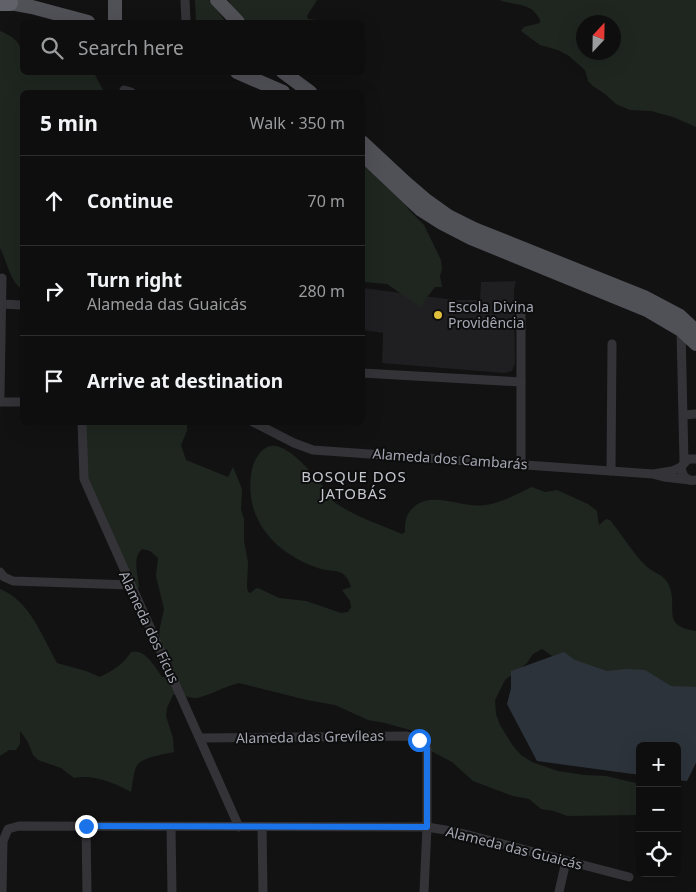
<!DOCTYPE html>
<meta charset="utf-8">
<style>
:root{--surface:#0e0e0e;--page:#171717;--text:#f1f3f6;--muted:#9b9c9e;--line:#2e2e2e}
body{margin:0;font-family:"Noto Sans",sans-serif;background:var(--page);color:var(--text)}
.controls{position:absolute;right:15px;bottom:15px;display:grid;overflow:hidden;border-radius:8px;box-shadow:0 5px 20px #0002}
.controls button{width:45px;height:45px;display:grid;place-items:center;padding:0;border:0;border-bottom:1px solid var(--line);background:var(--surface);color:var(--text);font:25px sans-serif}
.compass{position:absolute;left:576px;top:15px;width:45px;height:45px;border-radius:50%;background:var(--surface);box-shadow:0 5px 20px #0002;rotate:22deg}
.stop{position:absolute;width:15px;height:15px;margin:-11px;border:4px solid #1a73e8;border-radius:50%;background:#fff}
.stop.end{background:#1a73e8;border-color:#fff;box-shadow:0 1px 5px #0008}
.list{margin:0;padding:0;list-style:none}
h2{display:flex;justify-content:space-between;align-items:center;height:65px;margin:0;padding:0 20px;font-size:21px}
h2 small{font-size:16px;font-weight:400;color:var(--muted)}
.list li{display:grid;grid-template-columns:32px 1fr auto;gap:15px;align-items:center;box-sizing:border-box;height:90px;padding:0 20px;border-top:1px solid var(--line)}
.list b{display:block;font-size:19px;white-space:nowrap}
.list p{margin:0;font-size:16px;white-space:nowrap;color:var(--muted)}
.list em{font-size:16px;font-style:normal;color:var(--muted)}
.icon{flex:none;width:28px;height:28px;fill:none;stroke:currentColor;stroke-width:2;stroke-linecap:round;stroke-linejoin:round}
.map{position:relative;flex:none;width:696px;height:892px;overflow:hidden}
.search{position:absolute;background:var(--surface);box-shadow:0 5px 20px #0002;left:20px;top:20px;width:345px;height:55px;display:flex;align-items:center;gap:12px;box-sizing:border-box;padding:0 18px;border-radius:8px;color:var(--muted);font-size:19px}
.panel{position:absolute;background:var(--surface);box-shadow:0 5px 20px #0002;left:20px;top:90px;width:345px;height:335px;border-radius:8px}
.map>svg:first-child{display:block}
</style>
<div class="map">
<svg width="696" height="892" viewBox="0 0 696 892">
<rect width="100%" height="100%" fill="#121213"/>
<!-- built -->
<path fill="#1f1e20" d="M 516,281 L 514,290 L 515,363 L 512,371 L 504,373 L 382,363 L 383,333 L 363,330 L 363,288 L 454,300 L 480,300 L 481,282 Z"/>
<!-- green -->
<g fill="#1f2620" fill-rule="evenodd">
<path d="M 195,0 L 209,0 L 226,22 L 196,22 Z"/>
<path d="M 228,0 L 317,0 L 307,16 L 308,19 L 317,20 L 317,22 L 243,22 Z"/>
<path d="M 499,0 L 696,0 L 696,127 L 673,117 L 651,111 L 630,110 L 616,104 L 605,94 L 593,86 L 588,81 L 585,70 L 569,56 L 558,50 L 540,45 L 521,31 L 524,27 L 540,23 L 540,20 C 532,2 516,6 499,0 ZM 584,22 L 614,22 L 614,52 L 584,52 Z"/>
<path d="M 0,31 C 24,41 22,49 22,72 L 94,73 L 104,92 L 22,92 L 22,289 C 10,282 7,261 0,248 Z"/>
<path d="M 363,163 L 397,193 L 410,211 L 424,225 L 441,260 L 442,269 L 440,276 L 442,287 L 435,287 L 424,301 L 422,308 L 387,284 L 363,282 Z"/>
<path d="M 87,423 L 187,423 L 187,431 L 181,445 L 186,460 L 228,477 L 233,467 L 242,489 L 241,510 L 244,519 L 244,541 L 248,562 L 247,587 L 248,592 L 251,593 L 255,589 L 258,588 L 279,598 L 306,601 L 341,613 L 348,612 L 351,607 L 350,601 L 342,590 L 351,587 C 345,566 332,573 318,568 C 277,554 245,522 251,475 C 252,466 256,455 264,449 C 281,435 310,471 320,483 C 326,490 329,499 337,504 C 356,517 381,525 402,534 L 405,532 C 405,523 405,517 411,510 C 430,488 460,509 485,505 C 501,503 517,494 532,487 L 545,492 L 557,490 L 588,504 L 597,511 L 599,525 L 606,519 L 610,520 C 622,535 633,553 646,566 C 651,571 660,574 665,579 C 683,602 656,626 696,631 L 696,693 L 580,675 L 542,649 L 533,654 L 527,663 L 505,680 L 495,700 L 496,714 L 500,725 L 513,746 L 521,755 L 532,762 L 558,771 L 584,775 L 606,776 L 640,784 L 640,815 L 567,816 L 554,811 L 541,809 L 529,799 L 513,796 L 473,781 L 452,762 L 429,750 L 416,735 L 410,730 L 385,723 L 368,720 L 335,705 L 307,700 L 239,683 C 225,686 211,695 197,698 C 189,699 181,693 173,695 L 167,708 L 166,716 L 173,738 L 174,752 C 165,754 144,757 138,764 C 133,770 133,784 131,792 C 115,783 93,774 74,778 L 61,768 L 38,760 L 33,755 L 28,742 L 20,731 L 20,744 L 16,750 L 9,750 L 0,756 L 0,589 C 30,601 42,636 57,663 L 86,671 L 100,677 C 113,670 123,665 131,652 C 145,648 155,667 162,677 L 166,677 L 167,675 L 159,632 L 164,609 L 156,576 L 158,558 L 150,551 L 142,549 C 132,558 138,574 139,586 L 139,588 L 137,587 L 110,542 L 86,482 L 83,430 Z"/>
</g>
<!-- water -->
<path fill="#2d333b" d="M 564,652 L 575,660 L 607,671 L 626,669 L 645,670 L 671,686 L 696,687 L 696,763 L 687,781 L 677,780 L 677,746 L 640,746 L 640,775 L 537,761 L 507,704 L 511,688 L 511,671 Z"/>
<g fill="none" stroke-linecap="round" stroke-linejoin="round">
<!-- minor -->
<g stroke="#343438" stroke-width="9">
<path d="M 185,0 L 186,22"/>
<path d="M 124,90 L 131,92"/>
<path d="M 1,304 L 22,305"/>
<path d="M 521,312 L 521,464"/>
<path d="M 681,330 L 684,462"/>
<path d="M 362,373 L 521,382"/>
<path d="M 0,396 L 2,278"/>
<path d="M 0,402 L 22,402"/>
<path d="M 684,415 L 696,414"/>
<path d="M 82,422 L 84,479 L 239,827"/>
<path d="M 253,422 L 294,443 L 313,450 L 653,474 L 672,471 L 681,467"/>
<path d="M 696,459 L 688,459 L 681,467 C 682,476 687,482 696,480"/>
<path d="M 611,471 L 612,344"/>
<path d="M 656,475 L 664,477 L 690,480"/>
<path d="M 0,572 L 4,577 L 13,581 L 130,585"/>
<path d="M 200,738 L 407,736 L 419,739 L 427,748 L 427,827 L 424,892"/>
<path d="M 86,826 L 87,892"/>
<path d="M 171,827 L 172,892"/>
<path d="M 262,827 L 263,892"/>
<path d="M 2,892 L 3,841 L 8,829 L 19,826 L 427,827 L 457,832 L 629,877"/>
<path d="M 559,892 L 566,861"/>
</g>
<!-- primary -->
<g stroke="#505057" stroke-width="14">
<path d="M 115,0 L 115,22"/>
<path d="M 217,0 L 238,22"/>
<path d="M 10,3 L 32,7 L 88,22"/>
<path d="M 237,72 L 283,92"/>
<path d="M 283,72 L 310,92"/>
<path d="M 362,142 L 406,183 L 427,201 L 448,216 L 474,229 L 644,297 L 680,316 L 696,331"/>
<path d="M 362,154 L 420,209 L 442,223 L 471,238 L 647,310 L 681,330 L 696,344"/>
</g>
<!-- motorway -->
<path stroke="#606169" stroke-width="16" d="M 0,3 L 10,3"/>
</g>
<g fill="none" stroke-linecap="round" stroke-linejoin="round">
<!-- route -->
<path stroke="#1a73e8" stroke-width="6" d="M 86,826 L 427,827 L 427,748 L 419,740"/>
</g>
<!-- markers -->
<circle fill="#e0bf3d" stroke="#0d0d0e" stroke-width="2" cx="438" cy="315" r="5"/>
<g text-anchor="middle" stroke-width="4" stroke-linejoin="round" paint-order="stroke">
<!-- poi labels -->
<g font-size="14" fill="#a5a7b3" stroke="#0d0d0e" text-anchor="start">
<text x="448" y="312">Escola Divina<tspan x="448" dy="16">Providência</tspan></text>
</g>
<!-- street labels -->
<g font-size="14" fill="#a5a7b3" stroke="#0d0d0e">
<text transform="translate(450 459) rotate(4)" y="5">Alameda dos Cambarás</text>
<text transform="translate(149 627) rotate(65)" y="5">Alameda dos Fícus</text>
<text transform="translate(310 737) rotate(-1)" y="5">Alameda das Grevíleas</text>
<text transform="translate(514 848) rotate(14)" y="5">Alameda das Guaicás</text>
</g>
<!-- neighbourhood labels -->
<g font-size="15" letter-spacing="1" fill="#c5c7cf" stroke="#0d0d0e">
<text x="354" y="482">BOSQUE DOS<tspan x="354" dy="17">JATOBÁS</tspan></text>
</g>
</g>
</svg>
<div class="controls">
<button>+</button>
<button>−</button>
<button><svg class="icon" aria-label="locate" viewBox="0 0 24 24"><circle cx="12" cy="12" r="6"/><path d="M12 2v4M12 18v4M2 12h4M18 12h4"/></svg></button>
</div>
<svg class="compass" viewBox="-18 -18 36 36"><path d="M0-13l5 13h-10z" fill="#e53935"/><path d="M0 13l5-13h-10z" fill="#9b9c9e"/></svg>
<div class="stop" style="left:419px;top:740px"></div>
<div class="stop end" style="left:86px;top:826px"></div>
<div class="search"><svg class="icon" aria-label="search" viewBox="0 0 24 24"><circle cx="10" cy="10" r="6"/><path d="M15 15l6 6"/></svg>Search here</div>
<section class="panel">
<h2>5 min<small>Walk · 350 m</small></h2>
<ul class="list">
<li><svg class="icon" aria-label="ahead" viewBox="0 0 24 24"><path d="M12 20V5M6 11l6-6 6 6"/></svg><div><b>Continue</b></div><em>70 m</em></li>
<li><svg class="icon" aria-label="right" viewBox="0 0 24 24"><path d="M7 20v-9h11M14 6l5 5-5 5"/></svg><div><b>Turn right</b><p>Alameda das Guaicás</p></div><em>280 m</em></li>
<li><svg class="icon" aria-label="arrive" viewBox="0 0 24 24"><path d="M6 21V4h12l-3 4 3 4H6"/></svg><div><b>Arrive at destination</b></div></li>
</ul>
</section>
</div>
